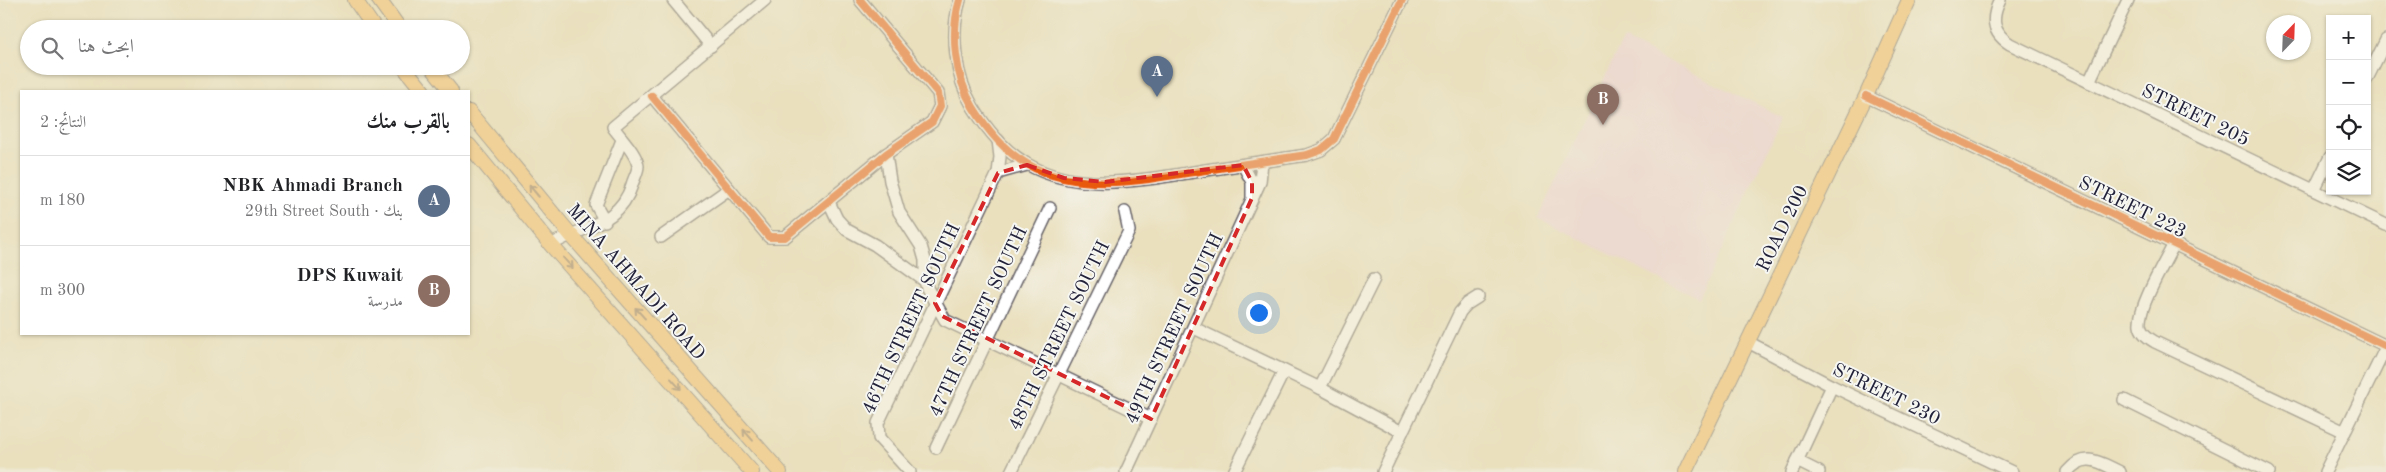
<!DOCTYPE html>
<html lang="ar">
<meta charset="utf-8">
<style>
:root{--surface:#fff;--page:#f6f6f6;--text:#202124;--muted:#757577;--line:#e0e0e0;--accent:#b5179e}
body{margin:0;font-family:"Old Standard TT",Amiri,serif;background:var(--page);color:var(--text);direction:rtl}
.controls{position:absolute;right:15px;top:15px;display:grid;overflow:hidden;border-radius:0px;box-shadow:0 1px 4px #0004}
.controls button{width:45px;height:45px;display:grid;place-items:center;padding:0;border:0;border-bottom:1px solid var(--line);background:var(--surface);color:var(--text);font:25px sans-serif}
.compass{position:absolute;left:2266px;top:15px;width:45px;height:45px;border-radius:50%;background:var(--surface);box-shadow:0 1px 4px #0004;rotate:23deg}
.you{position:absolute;left:1258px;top:312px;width:18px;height:18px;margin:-12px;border:4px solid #fff;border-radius:50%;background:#1a73e8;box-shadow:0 0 0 8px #1a73e833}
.badge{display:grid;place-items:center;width:32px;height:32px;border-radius:50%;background:var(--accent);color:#fff;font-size:16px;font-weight:700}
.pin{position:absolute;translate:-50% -41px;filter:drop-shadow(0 1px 2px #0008)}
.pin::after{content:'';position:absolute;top:26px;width:18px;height:15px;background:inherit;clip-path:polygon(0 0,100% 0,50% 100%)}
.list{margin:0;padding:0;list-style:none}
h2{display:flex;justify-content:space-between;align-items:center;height:65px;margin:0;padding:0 20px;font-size:21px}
h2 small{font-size:16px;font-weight:400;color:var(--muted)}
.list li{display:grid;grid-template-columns:32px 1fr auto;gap:15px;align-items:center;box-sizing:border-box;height:90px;padding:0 20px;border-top:1px solid var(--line)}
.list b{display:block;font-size:19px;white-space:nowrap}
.list p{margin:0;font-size:16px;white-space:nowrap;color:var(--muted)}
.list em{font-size:16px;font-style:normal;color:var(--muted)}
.icon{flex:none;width:28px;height:28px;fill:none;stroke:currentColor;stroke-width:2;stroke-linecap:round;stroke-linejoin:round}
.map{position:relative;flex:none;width:2386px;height:472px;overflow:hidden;direction:ltr}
.search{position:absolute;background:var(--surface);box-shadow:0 1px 4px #0004;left:20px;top:20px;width:450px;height:55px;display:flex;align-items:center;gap:12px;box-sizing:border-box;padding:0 18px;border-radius:28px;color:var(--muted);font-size:19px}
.panel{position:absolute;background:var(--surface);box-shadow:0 1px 4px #0004;left:20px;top:90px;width:450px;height:245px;border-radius:0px;direction:rtl}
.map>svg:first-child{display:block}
</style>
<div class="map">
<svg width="2386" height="472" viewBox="0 0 2386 472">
<rect width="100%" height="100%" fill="#f6f6f2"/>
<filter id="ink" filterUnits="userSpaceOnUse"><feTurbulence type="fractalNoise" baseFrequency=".02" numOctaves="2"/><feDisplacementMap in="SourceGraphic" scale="10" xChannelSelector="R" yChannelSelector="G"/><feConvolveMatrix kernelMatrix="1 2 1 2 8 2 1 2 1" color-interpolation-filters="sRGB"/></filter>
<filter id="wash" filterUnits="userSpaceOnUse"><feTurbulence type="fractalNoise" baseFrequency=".0096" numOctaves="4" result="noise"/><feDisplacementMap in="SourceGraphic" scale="20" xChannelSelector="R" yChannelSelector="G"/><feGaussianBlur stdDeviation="1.12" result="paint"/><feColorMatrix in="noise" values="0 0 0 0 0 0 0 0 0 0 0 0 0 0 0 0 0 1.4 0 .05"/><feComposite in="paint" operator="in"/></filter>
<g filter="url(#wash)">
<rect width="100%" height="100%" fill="#eae0be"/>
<!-- built -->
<path fill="#f0d0e4" d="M 1623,39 L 1783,117 L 1699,299 L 1538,218 Z"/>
</g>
<g filter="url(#ink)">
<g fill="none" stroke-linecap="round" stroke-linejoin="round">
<!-- minor casing -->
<g stroke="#686469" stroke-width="14">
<g id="minor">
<path d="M 673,0 L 711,46"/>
<path d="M 960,0 C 950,33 955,77 973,107 C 986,128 1004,151 1027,164 C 1080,195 1149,179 1206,170 C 1240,165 1273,160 1307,155 L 1321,150 L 1334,139 L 1402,0"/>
<path d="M 2000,0 C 1991,18 1992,33 2010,44 L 2386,225"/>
<path d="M 2367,79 L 2386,40"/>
<path d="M 2089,82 L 2128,0"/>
<path d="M 652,96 L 769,237 L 785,237 L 886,154 L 932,122 L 940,106 L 938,93 L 860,0"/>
<path d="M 1866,96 L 2386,346"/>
<path d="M 886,154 L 890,181 L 899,212 L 921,246 L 925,260 L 925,281 L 927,288 L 945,320 L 1151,419"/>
<path d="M 1243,165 L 1252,182 L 1252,197"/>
<path d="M 998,173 L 1027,165"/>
<path d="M 2314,190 L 2330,157"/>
<path d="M 829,202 L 837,219 L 847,230 L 875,245 L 925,281"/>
<path d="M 605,221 L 596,205 L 622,140"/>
<path d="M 661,237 L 729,189"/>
<path d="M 2174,244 C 2165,262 2138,307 2140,325 C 2141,333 2148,338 2155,342 L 2345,432"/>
<path d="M 551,245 C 584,225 619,225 632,185 C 633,180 638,172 638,166 C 637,154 620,137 613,127 L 765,0"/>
<path d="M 1194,328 L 1320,388 L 1402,432"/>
<path d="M 1748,342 L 1832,386 L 2012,472"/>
<path d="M 1320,388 L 1374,279"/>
<path d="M 2124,400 L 2269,472"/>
<path d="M 936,448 L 1050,208"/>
<path d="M 1797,461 L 1819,472"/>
<path d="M 910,472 L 879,438 L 878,423 L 998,173 L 1000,157 L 998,140"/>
<path d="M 1011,472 L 1129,231 L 1125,212"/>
<path d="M 1126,472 L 1260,182 L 1262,162"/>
<path d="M 1234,472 L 1284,371"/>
<path d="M 1383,472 L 1460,312 L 1467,304 L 1478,297"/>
<path d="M 1792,472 L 1832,386"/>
<path d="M 2067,472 C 2085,451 2099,462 2120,472"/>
<path d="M 2325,472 L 2386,347"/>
</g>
</g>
<!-- major casing -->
<g stroke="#686469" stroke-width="16">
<g id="major">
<path d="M 355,0 L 375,29"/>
<path d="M 379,0 L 400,29"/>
<path d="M 403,66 L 423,91"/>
<path d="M 431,66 L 451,91"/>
<path d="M 469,112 L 570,234 L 780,472"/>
<path d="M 469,145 L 551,245 L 752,472"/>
<path d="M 1685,472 L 1866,96 L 1909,0"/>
</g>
</g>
<!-- minor -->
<use href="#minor" stroke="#fff" stroke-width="11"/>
<!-- major -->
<use href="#major" stroke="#f8bf6c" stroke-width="14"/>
<!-- cycleway casing -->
<g stroke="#f6f6f2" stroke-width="11">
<g id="cycleway">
<path d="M 960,0 C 950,33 955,77 973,107 C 986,128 1004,151 1027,164 C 1080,195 1149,179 1206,170 C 1240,165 1273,160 1307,155 L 1321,150 L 1334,139 L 1402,0"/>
<path d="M 652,96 L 769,237 L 785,237 L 886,154 L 932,122 L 940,106 L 938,93 L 860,0"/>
<path d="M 1866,96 L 2386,346"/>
</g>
</g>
<!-- cycleway -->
<use href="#cycleway" stroke="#e8590c" stroke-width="8"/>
</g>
<!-- one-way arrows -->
<defs><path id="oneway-shaft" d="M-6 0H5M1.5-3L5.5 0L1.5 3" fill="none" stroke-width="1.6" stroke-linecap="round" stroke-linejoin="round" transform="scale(1.25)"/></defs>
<g stroke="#8d7054">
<use href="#oneway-shaft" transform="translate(534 191) rotate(-130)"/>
<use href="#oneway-shaft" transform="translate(568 263) rotate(48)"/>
<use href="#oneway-shaft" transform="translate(640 313) rotate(-132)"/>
<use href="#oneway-shaft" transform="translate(676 384) rotate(48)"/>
<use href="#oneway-shaft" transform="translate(748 435) rotate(-131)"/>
</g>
</g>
<!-- marked area -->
<path d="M0 0H2386V472H0ZM 1027,165 L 1064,178 L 1105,182 L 1243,165 L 1252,182 L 1252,198 L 1151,419 L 942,316 L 935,303 L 998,173 Z" fill="#eae0be" fill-opacity=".55" fill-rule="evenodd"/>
<path fill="none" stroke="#d62828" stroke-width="4" stroke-dasharray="10 6" stroke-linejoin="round" d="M 1027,165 L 1064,178 L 1105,182 L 1243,165 L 1252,182 L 1252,198 L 1151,419 L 942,316 L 935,303 L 998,173 Z"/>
<g text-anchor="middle" stroke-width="4" stroke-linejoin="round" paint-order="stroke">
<!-- street labels -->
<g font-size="19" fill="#22223b" stroke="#f6f6f2">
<text transform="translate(2196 114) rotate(26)" y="7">STREET 205</text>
<text transform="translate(2133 206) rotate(26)" y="7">STREET 223</text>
<text transform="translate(1781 228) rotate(-64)" y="7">ROAD 200</text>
<text transform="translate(637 281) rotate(49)" y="7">MINA AHMADI ROAD</text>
<text transform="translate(910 318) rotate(-65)" y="7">46TH STREET SOUTH</text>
<text transform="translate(977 321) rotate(-65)" y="7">47TH STREET SOUTH</text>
<text transform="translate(1173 328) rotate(-65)" y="7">49TH STREET SOUTH</text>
<text transform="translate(1058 335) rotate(-64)" y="7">48TH STREET SOUTH</text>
<text transform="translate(1887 393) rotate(26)" y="7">STREET 230</text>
</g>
</g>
</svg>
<div class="controls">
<button>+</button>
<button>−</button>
<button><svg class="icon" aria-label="locate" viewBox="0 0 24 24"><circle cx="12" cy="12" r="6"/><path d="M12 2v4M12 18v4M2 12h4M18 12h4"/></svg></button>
<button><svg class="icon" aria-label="layers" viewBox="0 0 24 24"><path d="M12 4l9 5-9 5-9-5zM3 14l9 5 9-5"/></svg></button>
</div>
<svg class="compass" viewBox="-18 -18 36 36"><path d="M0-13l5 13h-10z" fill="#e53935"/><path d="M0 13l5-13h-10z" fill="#757577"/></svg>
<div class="you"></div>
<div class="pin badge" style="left:1157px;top:97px;background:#5c6f8a">A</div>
<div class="pin badge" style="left:1603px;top:125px;background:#8d6e63">B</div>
<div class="search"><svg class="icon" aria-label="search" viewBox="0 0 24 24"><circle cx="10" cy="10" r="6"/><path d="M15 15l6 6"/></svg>ابحث هنا</div>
<section class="panel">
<h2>بالقرب منك<small>النتائج: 2</small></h2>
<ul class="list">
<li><span class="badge" style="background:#5c6f8a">A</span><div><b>NBK Ahmadi Branch</b><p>بنك · 29th Street South</p></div><em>180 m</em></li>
<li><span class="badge" style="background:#8d6e63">B</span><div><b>DPS Kuwait</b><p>مدرسة</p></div><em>300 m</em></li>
</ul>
</section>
</div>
